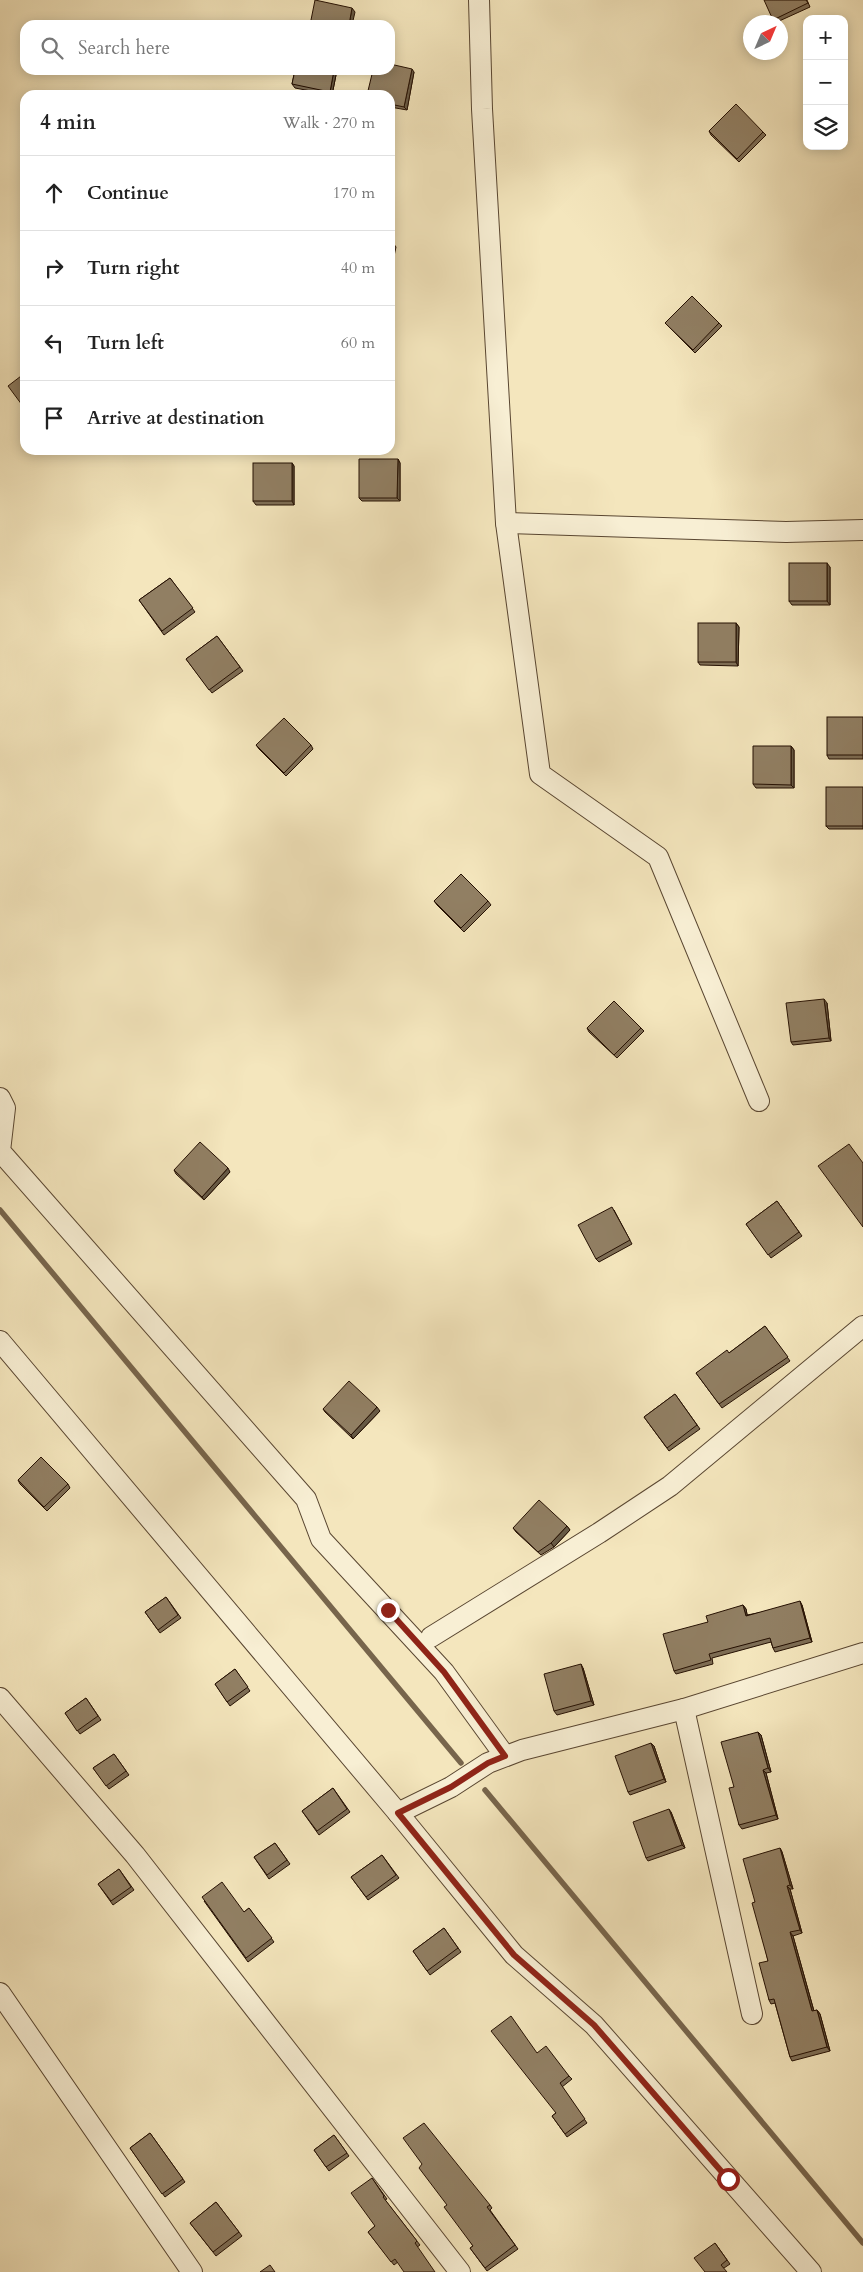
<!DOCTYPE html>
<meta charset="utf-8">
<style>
:root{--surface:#fff;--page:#f6f6f6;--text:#222;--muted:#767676;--line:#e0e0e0}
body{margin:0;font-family:Cardo,serif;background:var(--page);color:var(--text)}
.controls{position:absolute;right:15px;top:15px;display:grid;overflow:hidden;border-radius:10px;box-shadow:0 2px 12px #0003}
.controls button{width:45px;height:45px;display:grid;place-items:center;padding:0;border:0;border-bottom:1px solid var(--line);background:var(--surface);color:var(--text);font:25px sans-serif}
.compass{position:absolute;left:743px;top:15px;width:45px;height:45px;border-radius:50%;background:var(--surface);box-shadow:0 2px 12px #0003;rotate:44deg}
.stop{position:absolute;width:15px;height:15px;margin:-11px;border:4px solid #8f2418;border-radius:50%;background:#fff}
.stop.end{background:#8f2418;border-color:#fff;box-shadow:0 1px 5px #0008}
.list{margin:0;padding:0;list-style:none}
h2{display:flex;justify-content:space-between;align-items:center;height:65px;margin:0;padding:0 20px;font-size:21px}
h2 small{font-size:16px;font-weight:400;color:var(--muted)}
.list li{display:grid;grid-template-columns:32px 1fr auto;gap:15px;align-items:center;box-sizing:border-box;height:75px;padding:0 20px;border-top:1px solid var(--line)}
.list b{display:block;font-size:19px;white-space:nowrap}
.list em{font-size:16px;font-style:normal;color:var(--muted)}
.icon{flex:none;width:28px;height:28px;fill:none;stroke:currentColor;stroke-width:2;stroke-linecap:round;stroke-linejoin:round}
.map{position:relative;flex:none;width:863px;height:2272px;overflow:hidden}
.search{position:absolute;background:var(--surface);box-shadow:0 2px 12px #0003;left:20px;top:20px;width:375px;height:55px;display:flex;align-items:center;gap:12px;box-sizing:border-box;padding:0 18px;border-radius:15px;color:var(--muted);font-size:19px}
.panel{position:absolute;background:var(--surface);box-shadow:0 2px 12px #0003;left:20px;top:90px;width:375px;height:365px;border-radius:15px}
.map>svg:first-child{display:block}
</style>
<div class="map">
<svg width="863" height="2272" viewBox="0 0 863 2272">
<rect width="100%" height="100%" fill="#f4e6bd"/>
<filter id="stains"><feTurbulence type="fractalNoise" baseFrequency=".004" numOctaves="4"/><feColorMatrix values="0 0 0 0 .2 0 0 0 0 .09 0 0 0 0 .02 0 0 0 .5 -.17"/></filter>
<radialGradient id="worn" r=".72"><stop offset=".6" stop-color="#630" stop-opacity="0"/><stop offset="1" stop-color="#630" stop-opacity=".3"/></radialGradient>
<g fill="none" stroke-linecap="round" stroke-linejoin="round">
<!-- stream -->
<g stroke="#77654c" stroke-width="5.5">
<path d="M 0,1210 L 461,1763"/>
<path d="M 485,1790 L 863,2243"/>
</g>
<!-- minor casing -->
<g stroke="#594631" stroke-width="22">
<g id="minor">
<path d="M 479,0 L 482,109 L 506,523 L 540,774 L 658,857 L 759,1101"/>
<path d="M 506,523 L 786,532 L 863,530"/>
<path d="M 0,1098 L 5,1108 L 0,1151 L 306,1499 L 321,1539 L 444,1672 L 505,1756"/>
<path d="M 0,1341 L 398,1813 L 514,1955 L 594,2025 L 811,2272"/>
<path d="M 431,1637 L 599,1533 L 670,1486 L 863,1326"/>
<path d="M 0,1698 L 135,1855 L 460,2272"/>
<path d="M 684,1709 L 752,2014"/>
<path d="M 398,1813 L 451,1787 L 488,1763 L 522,1750 L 684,1709 L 863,1653"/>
<path d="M 0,1993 L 192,2272"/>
</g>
</g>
<!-- minor -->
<use href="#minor" stroke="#f8efd4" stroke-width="20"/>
</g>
<!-- wall -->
<g fill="#7d6d55" stroke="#251002">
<path d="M 807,0 L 810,7 L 777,22 L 775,22 L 773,20 Z"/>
<path d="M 295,70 L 337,70 L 332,95 L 295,88 L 292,84 Z"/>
<path d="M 414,72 L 407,110 L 390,107 L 390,95 Z"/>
<path d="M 709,131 L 763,132 L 766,135 L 739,162 L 711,135 Z"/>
<path d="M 665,323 L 719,323 L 722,326 L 695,353 Z"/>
<path d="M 398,459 L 400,463 L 400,501 L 362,501 L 359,498 Z"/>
<path d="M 292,463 L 294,466 L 294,505 L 256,505 L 253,501 Z"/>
<path d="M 830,567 L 830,605 L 792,605 L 789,601 Z"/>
<path d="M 170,578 L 195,612 L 164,635 L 139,600 Z"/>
<path d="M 736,623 L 739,627 L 738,666 L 700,665 L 698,662 Z"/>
<path d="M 217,636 L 243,671 L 212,693 L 186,659 Z"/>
<path d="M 863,717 L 863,759 L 829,759 L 827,755 Z"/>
<path d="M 256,745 L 311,745 L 313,749 L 286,776 L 259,749 Z"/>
<path d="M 791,746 L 794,750 L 794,788 L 756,788 L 753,784 Z"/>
<path d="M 863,787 L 863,829 L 829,829 L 826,826 Z"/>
<path d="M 434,901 L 488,901 L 491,905 L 464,932 L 437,905 Z"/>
<path d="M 827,1003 L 831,1041 L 793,1045 L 791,1042 Z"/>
<path d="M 587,1028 L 641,1028 L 644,1031 L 617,1058 L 589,1032 Z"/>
<path d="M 174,1170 L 230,1172 L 204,1200 L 176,1174 Z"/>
<path d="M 777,1201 L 802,1236 L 771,1258 L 746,1224 Z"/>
<path d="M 614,1210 L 632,1244 L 599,1262 L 596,1259 Z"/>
<path d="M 765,1326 L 790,1361 L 722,1408 L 696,1373 L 729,1353 Z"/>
<path d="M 675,1394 L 700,1429 L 669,1451 L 644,1417 Z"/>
<path d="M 323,1409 L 380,1411 L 353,1439 L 325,1412 Z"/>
<path d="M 18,1480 L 68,1484 L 70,1488 L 47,1511 L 20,1484 Z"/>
<path d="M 567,1526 L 570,1530 L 554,1547 L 541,1555 L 516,1532 L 513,1528 Z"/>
<path d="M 166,1597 L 181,1618 L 160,1633 L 145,1612 Z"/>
<path d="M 743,1605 L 746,1609 L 747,1615 L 802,1605 L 812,1642 L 775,1652 L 773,1648 L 771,1642 L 712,1658 L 713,1664 L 676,1674 L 674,1671 L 708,1622 Z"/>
<path d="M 583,1668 L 594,1705 L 557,1715 L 554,1711 Z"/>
<path d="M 235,1669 L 250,1691 L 230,1706 L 215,1684 Z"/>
<path d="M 86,1698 L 101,1720 L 80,1734 L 65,1713 Z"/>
<path d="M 761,1735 L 771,1772 L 766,1773 L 778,1819 L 742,1829 L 739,1825 L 734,1787 Z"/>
<path d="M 651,1743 L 654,1746 L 666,1782 L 630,1795 L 628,1792 Z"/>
<path d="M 114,1754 L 129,1775 L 109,1789 L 93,1768 Z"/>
<path d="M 333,1788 L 350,1812 L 319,1835 L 302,1811 Z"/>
<path d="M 671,1812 L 685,1848 L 648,1861 L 646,1858 Z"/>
<path d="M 275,1843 L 290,1864 L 269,1879 L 254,1857 Z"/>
<path d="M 780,1848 L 782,1852 L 793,1889 L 790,1889 L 802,1933 L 793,1936 L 814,2011 L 817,2010 L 820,2014 L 830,2051 L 792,2061 L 790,2057 L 775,2003 L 771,2004 L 769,2000 L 768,1961 L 755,1902 Z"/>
<path d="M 382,1855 L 399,1878 L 368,1900 L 351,1877 Z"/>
<path d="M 119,1869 L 134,1890 L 113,1905 L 98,1884 Z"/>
<path d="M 204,1901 L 244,1912 L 249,1908 L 274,1942 L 248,1962 Z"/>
<path d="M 444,1928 L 461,1952 L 430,1975 L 413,1951 Z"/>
<path d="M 537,2053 L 569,2076 L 572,2079 L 562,2087 L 587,2123 L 567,2137 L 552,2116 L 556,2113 Z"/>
<path d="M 150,2133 L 185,2182 L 165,2197 L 130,2148 Z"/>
<path d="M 334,2135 L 349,2156 L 329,2171 L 314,2150 Z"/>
<path d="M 372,2178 L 387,2199 L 385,2200 L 420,2245 L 394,2265 L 368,2232 L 375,2226 Z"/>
<path d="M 216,2202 L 242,2236 L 216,2256 L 190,2223 Z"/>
<path d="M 447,2205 L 490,2205 L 492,2208 L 490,2210 L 518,2249 L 487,2271 L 470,2248 L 473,2246 Z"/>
<path d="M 715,2243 L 730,2264 L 724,2268 L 705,2272 Z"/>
</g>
<!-- shaded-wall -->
<g fill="#665945" stroke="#251002">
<path d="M 352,8 L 355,12 L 352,25 L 349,25 Z"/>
<path d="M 412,69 L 414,72 L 407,110 L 404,107 Z"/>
<path d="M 334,70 L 337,70 L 332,95 L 330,92 Z"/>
<path d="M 393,243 L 396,247 L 390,275 L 390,259 Z"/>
<path d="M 398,459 L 400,463 L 400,501 L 397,498 Z"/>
<path d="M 292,463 L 294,466 L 294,505 L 292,501 Z"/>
<path d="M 827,563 L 830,567 L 830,605 L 827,601 Z"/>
<path d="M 736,623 L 739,627 L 738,666 L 736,662 Z"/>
<path d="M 791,746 L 794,750 L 794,788 L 791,785 Z"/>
<path d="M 824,999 L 827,1003 L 831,1041 L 829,1038 Z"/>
<path d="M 228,1168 L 230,1172 L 204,1200 L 202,1197 Z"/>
<path d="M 377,1407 L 380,1411 L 353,1439 L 351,1435 Z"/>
<path d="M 567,1526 L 570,1530 L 554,1547 L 551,1543 Z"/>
<path d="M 800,1601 L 802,1605 L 812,1642 L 810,1638 Z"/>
<path d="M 743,1605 L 746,1609 L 748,1619 L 746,1616 Z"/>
<path d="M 581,1664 L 583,1668 L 594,1705 L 591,1701 Z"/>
<path d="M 758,1732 L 761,1735 L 771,1772 L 768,1768 Z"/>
<path d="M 651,1743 L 654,1746 L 666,1782 L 664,1779 Z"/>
<path d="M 763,1770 L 766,1773 L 778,1819 L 776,1815 Z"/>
<path d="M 669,1809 L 671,1812 L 685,1848 L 682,1845 Z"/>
<path d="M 780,1848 L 782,1852 L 793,1889 L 790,1885 Z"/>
<path d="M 787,1886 L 790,1889 L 802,1933 L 800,1930 Z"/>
<path d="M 790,1932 L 793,1936 L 815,2015 L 812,2011 Z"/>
<path d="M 817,2010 L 820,2014 L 830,2051 L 827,2047 Z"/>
</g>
<!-- building -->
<g fill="#917f63" stroke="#251002">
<path d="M 315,0 L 352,8 L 349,25 L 310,25 Z"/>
<path d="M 764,0 L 806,0 L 808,3 L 773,20 Z"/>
<path d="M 390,64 L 412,69 L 404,107 L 390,104 L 390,95 L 367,95 L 373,70 L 390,70 Z"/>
<path d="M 295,70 L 334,70 L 330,92 L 292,84 Z"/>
<path d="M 736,104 L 763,132 L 737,159 L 709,131 Z"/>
<path d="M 390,242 L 393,243 L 390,259 Z"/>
<path d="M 692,296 L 719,323 L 693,350 L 665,323 Z"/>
<path d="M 25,373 L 25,409 L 8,386 Z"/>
<path d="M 359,459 L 398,459 L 397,498 L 359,498 Z"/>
<rect x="253" y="463" width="39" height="38"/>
<rect x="789" y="563" width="38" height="38"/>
<path d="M 170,578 L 193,608 L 162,631 L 139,600 Z"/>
<rect x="698" y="623" width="38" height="39"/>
<path d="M 217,636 L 240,667 L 209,690 L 186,659 Z"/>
<rect x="827" y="717" width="36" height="38"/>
<path d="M 284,718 L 311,745 L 284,773 L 256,745 Z"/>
<path d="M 753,746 L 791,746 L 791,785 L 753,784 Z"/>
<rect x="826" y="787" width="37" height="39"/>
<path d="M 461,874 L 488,901 L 461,928 L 434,901 Z"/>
<path d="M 824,999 L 829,1038 L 791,1042 L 786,1003 Z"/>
<path d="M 614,1001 L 641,1028 L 614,1055 L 587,1028 Z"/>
<path d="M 200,1142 L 228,1168 L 202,1197 L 174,1170 Z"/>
<path d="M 849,1144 L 863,1163 L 863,1227 L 818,1166 Z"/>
<path d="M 777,1201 L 799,1232 L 768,1255 L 746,1224 Z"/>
<path d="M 612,1207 L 630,1240 L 596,1259 L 578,1225 Z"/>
<path d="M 765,1326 L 788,1357 L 719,1404 L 696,1373 L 727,1350 L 729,1353 Z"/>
<path d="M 349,1381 L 377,1407 L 351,1435 L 323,1409 Z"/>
<path d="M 675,1394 L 697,1425 L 667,1448 L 644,1417 Z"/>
<path d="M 41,1457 L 68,1484 L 44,1507 L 18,1480 Z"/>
<path d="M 539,1500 L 567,1526 L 551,1543 L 538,1552 L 513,1528 Z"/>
<path d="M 166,1597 L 178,1615 L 158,1630 L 145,1612 Z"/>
<path d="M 800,1601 L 810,1638 L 773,1648 L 770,1638 L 709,1654 L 711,1660 L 674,1671 L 663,1634 L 708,1622 L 706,1616 L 743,1605 L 746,1616 Z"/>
<path d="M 581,1664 L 591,1701 L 554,1711 L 544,1674 Z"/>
<path d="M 235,1669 L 248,1687 L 227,1702 L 215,1684 Z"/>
<path d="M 86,1698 L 98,1716 L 77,1731 L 65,1713 Z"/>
<path d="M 758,1732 L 768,1768 L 763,1770 L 776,1815 L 739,1825 L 729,1788 L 734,1787 L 721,1742 Z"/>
<path d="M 651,1743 L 664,1779 L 628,1792 L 615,1756 Z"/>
<path d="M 114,1754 L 126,1771 L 106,1786 L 93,1768 Z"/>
<path d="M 333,1788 L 347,1809 L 317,1831 L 302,1811 Z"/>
<path d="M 669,1809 L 682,1845 L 646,1858 L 633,1822 Z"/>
<path d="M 275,1843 L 287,1860 L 267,1875 L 254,1857 Z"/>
<path d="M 780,1848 L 790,1885 L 787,1886 L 800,1930 L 790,1932 L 812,2011 L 817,2010 L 827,2047 L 790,2057 L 774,1999 L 769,2000 L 759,1963 L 768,1961 L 752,1903 L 755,1902 L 743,1859 Z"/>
<path d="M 382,1855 L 396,1875 L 366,1897 L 351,1877 Z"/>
<path d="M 119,1869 L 131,1887 L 111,1901 L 98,1884 Z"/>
<path d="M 222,1882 L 244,1912 L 249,1908 L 272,1938 L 246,1958 L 202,1897 Z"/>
<path d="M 444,1928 L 458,1948 L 427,1971 L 413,1951 Z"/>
<path d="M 511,2016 L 537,2053 L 546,2046 L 569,2076 L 560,2083 L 585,2119 L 565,2134 L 552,2116 L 556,2113 L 491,2031 Z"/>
<path d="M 424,2123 L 490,2205 L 487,2207 L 515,2245 L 485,2268 L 470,2248 L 473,2246 L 444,2207 L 447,2205 L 419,2168 L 422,2164 L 403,2138 Z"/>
<path d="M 150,2133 L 183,2179 L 162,2194 L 130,2148 Z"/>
<path d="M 334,2135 L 347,2153 L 326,2167 L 314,2150 Z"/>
<path d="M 372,2178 L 384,2196 L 383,2197 L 417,2241 L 415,2243 L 435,2272 L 404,2272 L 395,2259 L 391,2262 L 368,2232 L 375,2226 L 351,2193 Z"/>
<path d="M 216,2202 L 239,2232 L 213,2252 L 190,2223 Z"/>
<path d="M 715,2243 L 727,2260 L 721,2265 L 727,2272 L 705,2272 L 694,2258 Z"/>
<path d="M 270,2265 L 275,2272 L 260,2272 Z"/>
</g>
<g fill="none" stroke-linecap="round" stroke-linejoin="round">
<!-- route -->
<path stroke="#8f2418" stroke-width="6" d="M 388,1610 L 444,1672 L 505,1756 L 488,1763 L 451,1787 L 398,1813 L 514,1955 L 594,2025 L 728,2179"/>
</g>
<rect width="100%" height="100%" filter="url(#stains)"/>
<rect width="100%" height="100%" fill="url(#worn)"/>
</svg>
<div class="controls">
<button>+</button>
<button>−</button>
<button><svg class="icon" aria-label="layers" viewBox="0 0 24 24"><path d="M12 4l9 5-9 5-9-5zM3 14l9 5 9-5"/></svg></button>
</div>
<svg class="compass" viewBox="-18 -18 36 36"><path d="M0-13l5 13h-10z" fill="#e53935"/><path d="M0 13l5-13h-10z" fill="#767676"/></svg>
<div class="stop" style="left:728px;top:2179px"></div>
<div class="stop end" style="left:388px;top:1610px"></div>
<div class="search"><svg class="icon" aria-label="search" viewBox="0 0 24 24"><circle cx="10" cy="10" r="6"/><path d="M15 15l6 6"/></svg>Search here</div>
<section class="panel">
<h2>4 min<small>Walk · 270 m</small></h2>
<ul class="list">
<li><svg class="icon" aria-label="ahead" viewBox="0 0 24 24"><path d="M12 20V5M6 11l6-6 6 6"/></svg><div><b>Continue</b></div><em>170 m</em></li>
<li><svg class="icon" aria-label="right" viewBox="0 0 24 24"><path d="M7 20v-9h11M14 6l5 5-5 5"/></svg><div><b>Turn right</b></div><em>40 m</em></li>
<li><svg class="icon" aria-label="left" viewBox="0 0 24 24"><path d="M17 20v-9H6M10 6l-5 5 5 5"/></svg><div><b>Turn left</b></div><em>60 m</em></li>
<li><svg class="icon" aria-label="arrive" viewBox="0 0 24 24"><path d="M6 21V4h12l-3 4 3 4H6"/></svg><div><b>Arrive at destination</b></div></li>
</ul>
</section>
</div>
